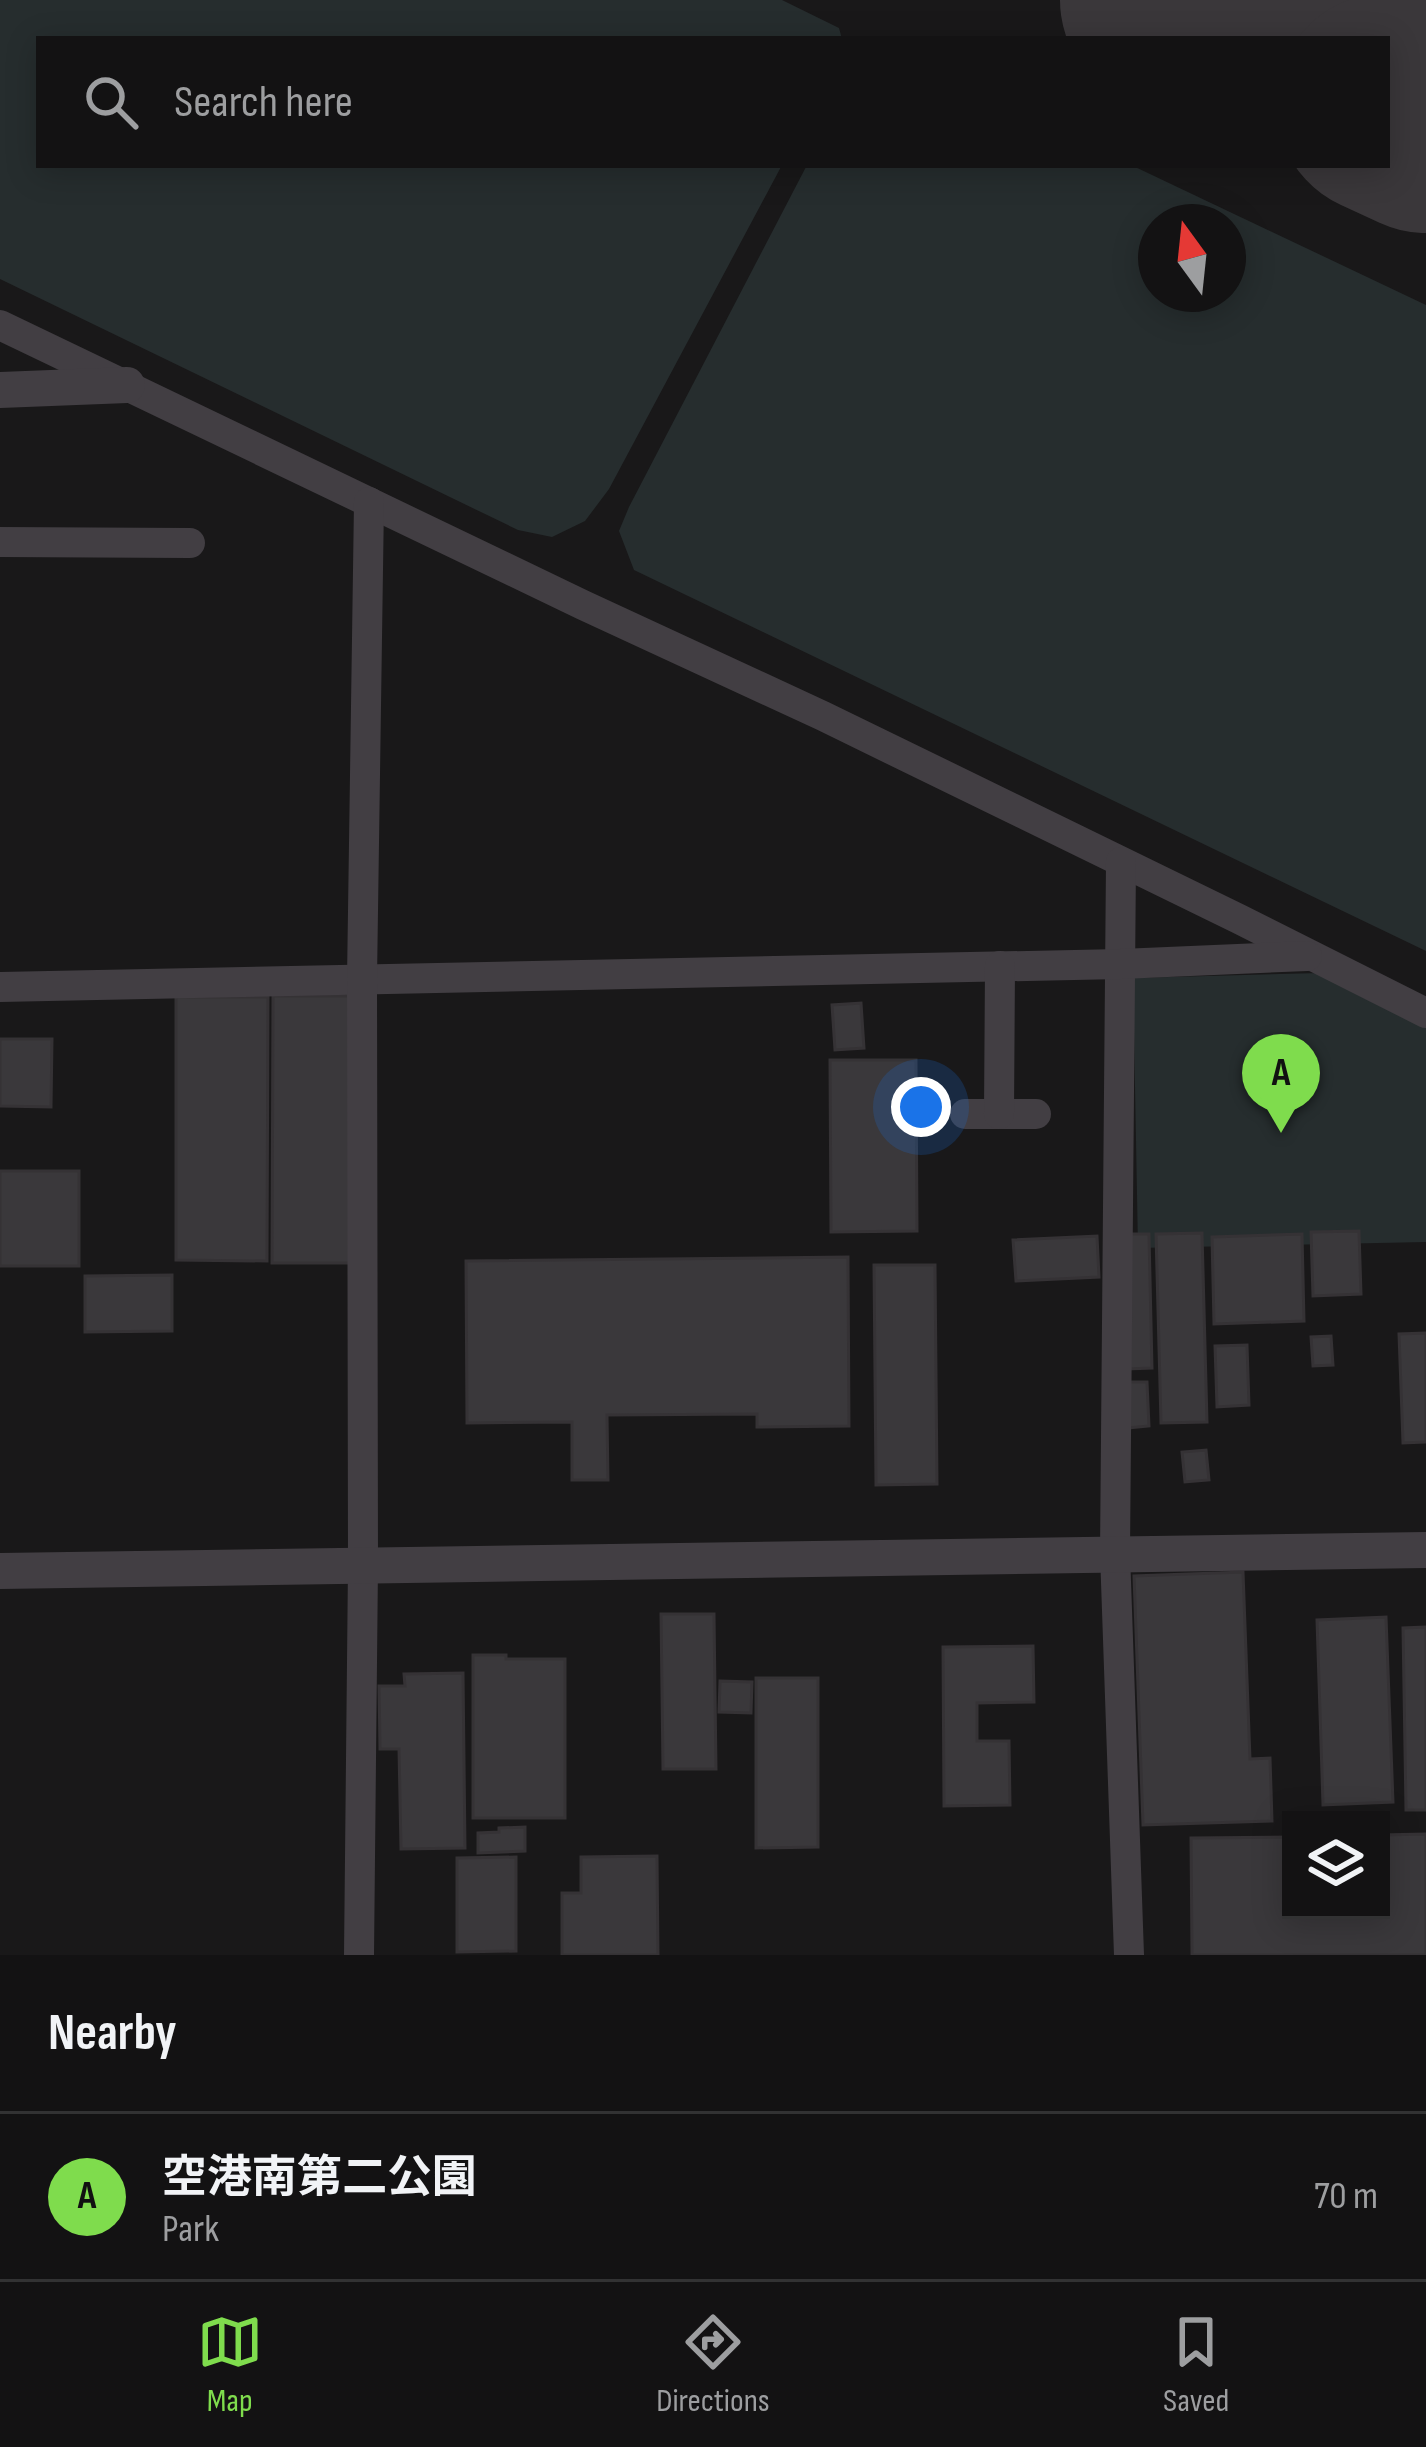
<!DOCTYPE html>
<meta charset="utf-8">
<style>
:root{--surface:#131213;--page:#202021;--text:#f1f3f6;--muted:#9d9ea0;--line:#323233;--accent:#7fdc4d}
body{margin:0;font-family:"Sofia Sans Condensed","Noto Sans JP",sans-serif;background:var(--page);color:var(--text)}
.controls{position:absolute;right:36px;bottom:36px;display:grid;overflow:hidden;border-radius:0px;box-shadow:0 6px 30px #0003}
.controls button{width:108px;height:108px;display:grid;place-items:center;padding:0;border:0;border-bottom:3px solid var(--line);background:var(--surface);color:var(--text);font:60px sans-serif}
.compass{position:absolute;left:1138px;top:204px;width:108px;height:108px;border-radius:50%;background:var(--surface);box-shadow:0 6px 30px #0003;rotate:345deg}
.you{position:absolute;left:921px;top:1107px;width:42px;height:42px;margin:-30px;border:9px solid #fff;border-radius:50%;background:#1a73e8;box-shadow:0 0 0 18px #1a73e833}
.badge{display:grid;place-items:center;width:78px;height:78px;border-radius:50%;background:var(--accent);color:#111;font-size:39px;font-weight:700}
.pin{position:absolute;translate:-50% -99px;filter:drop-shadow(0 3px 6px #0008)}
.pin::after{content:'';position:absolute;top:63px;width:42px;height:36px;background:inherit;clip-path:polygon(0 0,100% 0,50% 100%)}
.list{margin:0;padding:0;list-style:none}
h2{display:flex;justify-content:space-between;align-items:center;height:156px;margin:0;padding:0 48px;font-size:51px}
h2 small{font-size:39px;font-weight:400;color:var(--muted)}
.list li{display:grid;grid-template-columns:78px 1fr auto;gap:36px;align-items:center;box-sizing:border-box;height:168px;padding:0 48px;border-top:3px solid var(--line)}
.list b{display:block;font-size:45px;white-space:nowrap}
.list p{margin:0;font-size:39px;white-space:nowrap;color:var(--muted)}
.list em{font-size:39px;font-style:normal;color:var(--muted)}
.icon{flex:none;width:66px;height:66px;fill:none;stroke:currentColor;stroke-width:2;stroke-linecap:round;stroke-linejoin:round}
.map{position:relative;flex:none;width:1426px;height:1955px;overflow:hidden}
.search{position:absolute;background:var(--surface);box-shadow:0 6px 30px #0003;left:36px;right:36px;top:36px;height:132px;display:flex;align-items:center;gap:30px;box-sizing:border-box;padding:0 42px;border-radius:0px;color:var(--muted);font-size:45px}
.sheet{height:324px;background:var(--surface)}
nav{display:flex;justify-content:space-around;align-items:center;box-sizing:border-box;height:168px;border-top:3px solid var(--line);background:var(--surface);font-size:33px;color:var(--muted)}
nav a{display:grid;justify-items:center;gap:6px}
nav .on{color:var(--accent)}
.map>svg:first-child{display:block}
</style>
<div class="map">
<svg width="1426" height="1955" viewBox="0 0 1426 1955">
<rect width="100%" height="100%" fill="#191819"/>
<!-- green -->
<g fill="#262d2e" fill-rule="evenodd">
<path d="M 0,0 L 782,0 L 839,28 L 842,39 L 39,39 L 39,165 L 782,165 L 609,489 L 585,521 L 552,537 L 518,530 L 0,279 Z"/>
<path d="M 807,165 L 1131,165 L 1426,305 L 1426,951 L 634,570 L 619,531 L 629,507 ZM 1228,222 L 1228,294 L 1156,294 L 1156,222 Z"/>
<path d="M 1321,973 L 1426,1025 L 1426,1242 L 1138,1248 L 1133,978 Z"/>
</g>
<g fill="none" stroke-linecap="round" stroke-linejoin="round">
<!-- runway -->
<g stroke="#3a373a" stroke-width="222">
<path d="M 1171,0 L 1252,39"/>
<path d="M 1387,104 L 1426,122"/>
</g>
</g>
<!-- building -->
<g fill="#3a383b" stroke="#353235" stroke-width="3">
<path d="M 273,996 L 358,996 L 358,1263 L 272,1263 Z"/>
<path d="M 176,997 L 268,997 L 267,1261 L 176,1260 Z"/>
<path d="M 861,1003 L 864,1048 L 835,1050 L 832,1005 Z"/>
<path d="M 0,1039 L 52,1039 L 51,1107 L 0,1106 Z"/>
<path d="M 830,1060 L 916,1060 L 917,1231 L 831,1232 Z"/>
<rect x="0" y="1171" width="79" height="95"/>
<path d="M 1359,1231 L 1361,1294 L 1313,1296 L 1311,1232 Z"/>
<path d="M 1202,1233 L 1207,1422 L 1161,1423 L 1156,1234 Z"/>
<path d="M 1123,1234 L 1149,1234 L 1152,1368 L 1127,1369 Z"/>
<path d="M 1302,1234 L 1304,1321 L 1214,1324 L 1212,1237 Z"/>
<path d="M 1097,1236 L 1099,1277 L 1016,1281 L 1013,1240 Z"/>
<path d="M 848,1257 L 849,1426 L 757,1427 L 757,1414 L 607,1415 L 608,1480 L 572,1480 L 572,1422 L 467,1423 L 466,1261 Z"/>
<path d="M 874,1265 L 935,1265 L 937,1484 L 876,1485 Z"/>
<path d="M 172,1275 L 172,1331 L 85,1332 L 85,1276 Z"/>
<path d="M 1426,1333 L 1426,1442 L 1403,1443 L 1399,1334 Z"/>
<path d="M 1331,1336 L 1333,1365 L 1313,1366 L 1311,1337 Z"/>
<path d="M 1247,1345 L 1249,1405 L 1217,1407 L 1215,1346 Z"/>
<path d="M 1125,1382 L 1147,1382 L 1149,1426 L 1127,1428 Z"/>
<path d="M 1206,1450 L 1209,1480 L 1185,1482 L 1182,1452 Z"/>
<path d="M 1243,1572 L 1250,1759 L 1270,1758 L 1272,1821 L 1143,1825 L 1134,1576 Z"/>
<path d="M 661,1614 L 714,1614 L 716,1769 L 663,1769 Z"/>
<path d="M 1386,1617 L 1393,1802 L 1323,1805 L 1317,1620 Z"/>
<path d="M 1426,1627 L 1426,1810 L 1406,1810 L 1403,1628 Z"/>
<path d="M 1033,1646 L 1034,1702 L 977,1703 L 977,1741 L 1009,1741 L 1010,1805 L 944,1806 L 943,1647 Z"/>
<path d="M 473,1655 L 506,1655 L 506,1659 L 565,1659 L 565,1818 L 473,1818 Z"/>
<path d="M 463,1673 L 465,1848 L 401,1849 L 399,1749 L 380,1749 L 379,1686 L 405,1686 L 404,1674 Z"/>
<path d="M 756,1678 L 818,1678 L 818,1847 L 756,1848 Z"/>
<path d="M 720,1681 L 752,1682 L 751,1713 L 719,1712 Z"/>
<path d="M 525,1827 L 525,1851 L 478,1853 L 478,1833 L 499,1832 L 499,1828 Z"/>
<path d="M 1426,1834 L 1426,1955 L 1192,1955 L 1191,1838 L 1291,1837 L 1291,1910 L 1381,1910 L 1381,1835 Z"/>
<path d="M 657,1856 L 658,1955 L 562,1955 L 562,1893 L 581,1893 L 581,1857 Z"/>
<path d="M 516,1857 L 516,1951 L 457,1952 L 457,1858 Z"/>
</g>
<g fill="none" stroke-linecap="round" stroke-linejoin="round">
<!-- minor -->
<g stroke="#423e43" stroke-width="30">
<path d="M 0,325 L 583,605 L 823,716 L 1239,919 L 1426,1013"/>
<path d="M 0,542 L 190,543"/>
<path d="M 1121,862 L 1115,1553 L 1129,1955"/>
<path d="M 0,987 L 1121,964 L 1307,956"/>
<path d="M 965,1114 L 1036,1114"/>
<path d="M 999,1114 L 1000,966"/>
<path d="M 359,1955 L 363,1565 L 362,979 L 369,502"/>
</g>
<!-- tertiary -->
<g stroke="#423e43" stroke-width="36">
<path d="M 0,390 L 127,385"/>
<path d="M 0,1571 L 1426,1550"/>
</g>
</g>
</svg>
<div class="controls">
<button><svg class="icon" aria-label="layers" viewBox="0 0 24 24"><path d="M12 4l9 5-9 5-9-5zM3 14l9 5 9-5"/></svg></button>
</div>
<svg class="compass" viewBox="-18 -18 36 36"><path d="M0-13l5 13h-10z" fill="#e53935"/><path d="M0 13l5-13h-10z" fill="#9d9ea0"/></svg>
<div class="you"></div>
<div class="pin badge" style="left:1281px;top:1133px">A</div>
<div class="search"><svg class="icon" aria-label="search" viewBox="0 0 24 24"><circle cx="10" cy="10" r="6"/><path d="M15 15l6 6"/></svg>Search here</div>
</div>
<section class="sheet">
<h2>Nearby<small></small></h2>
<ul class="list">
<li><span class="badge">A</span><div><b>空港南第二公園</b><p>Park</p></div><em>70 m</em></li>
</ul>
</section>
<nav>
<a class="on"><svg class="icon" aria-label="map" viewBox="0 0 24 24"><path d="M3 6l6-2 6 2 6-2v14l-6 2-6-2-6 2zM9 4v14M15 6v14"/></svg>Map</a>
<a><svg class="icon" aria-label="directions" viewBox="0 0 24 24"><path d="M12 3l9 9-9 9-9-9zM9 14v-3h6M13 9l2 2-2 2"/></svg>Directions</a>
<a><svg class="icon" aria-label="saved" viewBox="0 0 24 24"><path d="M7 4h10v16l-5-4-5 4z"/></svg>Saved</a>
</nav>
